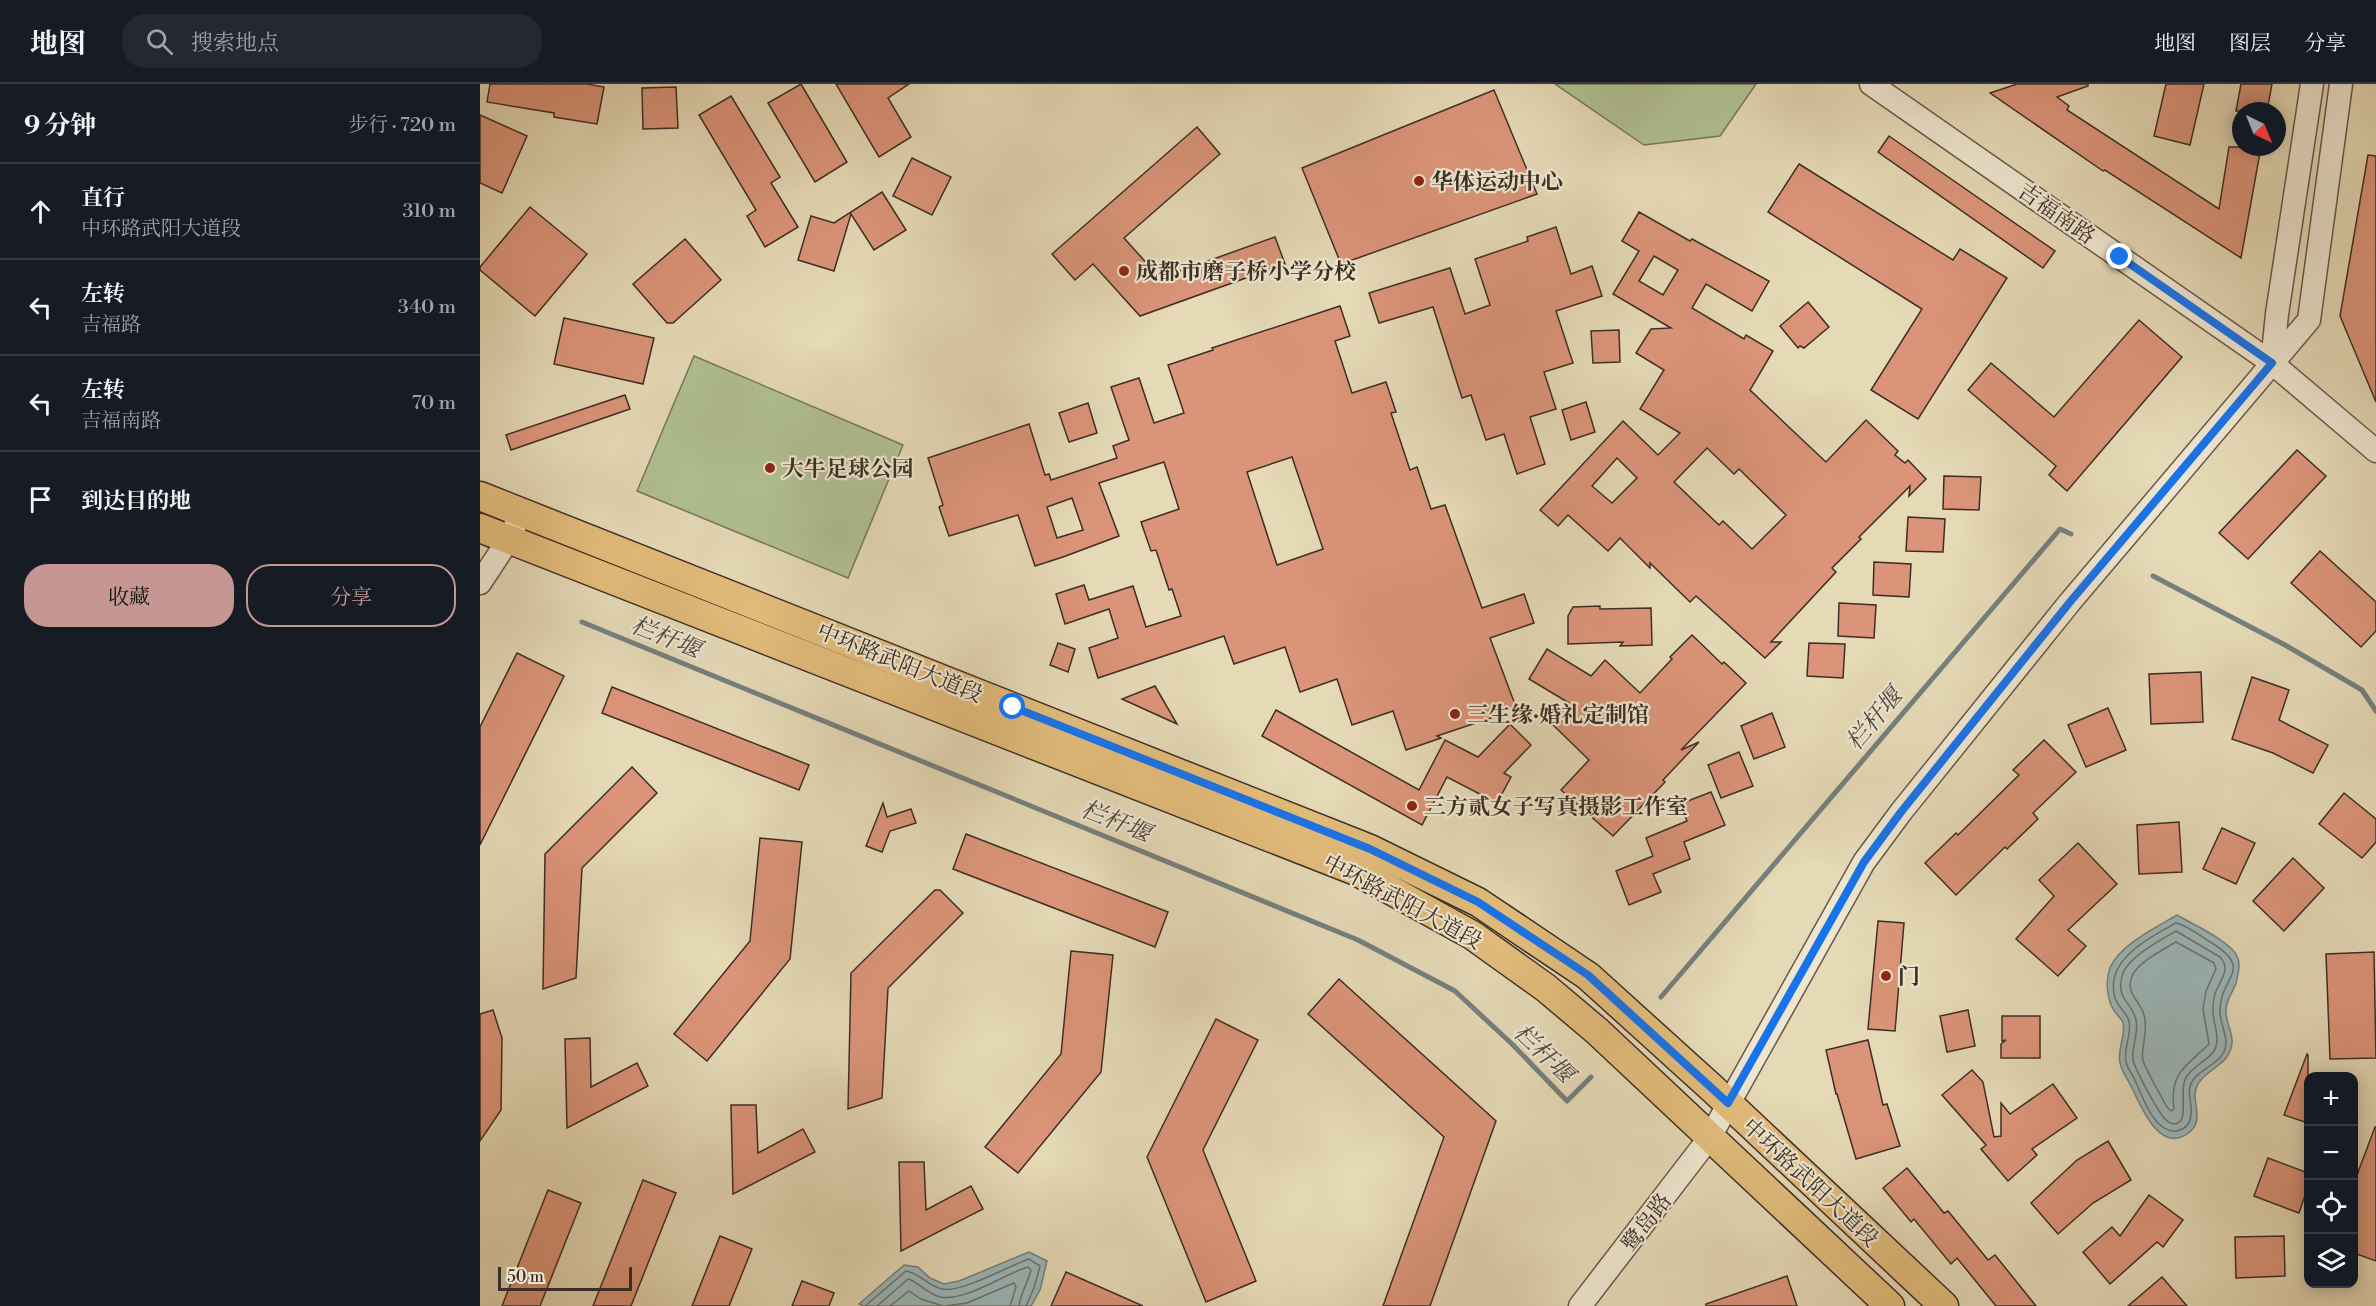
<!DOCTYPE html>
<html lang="zh">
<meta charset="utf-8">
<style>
:root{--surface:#171b24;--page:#242831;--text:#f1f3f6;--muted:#9ea1a6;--line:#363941;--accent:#c59692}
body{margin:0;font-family:"Libre Bodoni","Noto Serif SC",serif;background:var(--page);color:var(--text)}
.controls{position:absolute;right:18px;bottom:18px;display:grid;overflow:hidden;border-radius:12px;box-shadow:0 3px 15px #0003}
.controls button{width:54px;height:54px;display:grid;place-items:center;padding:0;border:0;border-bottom:2px solid var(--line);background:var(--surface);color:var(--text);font:30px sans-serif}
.compass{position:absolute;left:1752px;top:18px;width:54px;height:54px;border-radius:50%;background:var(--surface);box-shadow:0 3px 15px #0003;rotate:137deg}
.scale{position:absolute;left:18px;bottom:15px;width:134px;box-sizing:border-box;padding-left:6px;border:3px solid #3d2e25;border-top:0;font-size:16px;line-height:21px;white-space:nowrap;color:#3d2e25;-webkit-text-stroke:4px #eee6d0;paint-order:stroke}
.stop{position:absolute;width:18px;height:18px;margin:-14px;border:4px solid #1a73e8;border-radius:50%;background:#fff}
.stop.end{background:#1a73e8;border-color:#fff;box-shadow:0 2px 6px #0008}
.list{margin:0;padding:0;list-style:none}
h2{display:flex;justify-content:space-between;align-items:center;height:78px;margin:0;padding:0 24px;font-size:26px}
h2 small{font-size:20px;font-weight:400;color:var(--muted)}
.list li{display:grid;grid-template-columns:39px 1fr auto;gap:18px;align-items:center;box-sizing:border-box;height:96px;padding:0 24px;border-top:2px solid var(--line)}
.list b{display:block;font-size:22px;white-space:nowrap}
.list p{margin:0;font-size:20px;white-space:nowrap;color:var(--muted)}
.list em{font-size:20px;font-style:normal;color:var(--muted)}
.actions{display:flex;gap:12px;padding:18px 24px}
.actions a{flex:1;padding:14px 0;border:2px solid var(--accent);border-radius:24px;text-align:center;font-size:21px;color:var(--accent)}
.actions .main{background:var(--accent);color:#111}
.icon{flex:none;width:33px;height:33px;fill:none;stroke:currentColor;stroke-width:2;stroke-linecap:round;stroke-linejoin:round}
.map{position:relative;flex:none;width:1896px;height:1222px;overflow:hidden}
header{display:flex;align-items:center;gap:36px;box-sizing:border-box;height:84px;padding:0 30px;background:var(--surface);border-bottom:2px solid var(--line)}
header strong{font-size:28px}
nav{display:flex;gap:33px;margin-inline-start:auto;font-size:21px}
.search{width:420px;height:54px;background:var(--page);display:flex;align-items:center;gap:15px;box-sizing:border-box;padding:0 21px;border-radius:24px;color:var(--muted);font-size:22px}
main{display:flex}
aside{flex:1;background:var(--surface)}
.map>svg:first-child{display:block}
</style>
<header>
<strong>地图</strong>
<div class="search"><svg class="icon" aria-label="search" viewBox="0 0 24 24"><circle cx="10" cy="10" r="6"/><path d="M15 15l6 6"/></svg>搜索地点</div>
<nav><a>地图</a><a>图层</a><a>分享</a></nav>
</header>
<main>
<aside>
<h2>9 分钟<small>步行 · 720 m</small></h2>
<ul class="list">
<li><svg class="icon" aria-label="ahead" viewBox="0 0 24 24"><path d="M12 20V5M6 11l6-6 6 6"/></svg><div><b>直行</b><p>中环路武阳大道段</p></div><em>310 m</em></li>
<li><svg class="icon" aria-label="left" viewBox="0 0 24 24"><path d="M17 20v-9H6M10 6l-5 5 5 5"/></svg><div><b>左转</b><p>吉福路</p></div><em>340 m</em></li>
<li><svg class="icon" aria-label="left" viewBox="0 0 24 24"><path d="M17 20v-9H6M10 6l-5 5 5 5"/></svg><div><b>左转</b><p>吉福南路</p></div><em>70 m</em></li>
<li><svg class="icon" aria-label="arrive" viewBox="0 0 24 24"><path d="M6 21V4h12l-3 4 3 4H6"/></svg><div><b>到达目的地</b></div></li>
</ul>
<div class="actions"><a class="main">收藏</a><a>分享</a></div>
</aside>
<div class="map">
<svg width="1896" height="1222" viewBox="0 0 1896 1222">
<rect width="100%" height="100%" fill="#e5d9b6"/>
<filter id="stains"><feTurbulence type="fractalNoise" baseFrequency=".00333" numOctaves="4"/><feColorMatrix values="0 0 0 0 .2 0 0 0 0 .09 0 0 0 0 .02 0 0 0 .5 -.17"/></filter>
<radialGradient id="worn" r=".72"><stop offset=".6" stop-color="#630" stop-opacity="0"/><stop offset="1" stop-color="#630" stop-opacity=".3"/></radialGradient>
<!-- green -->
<g fill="#b0c092" stroke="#76775c" stroke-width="1.5">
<path d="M 1075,0 L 1276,0 L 1240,52 L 1164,61 Z"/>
<path d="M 214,272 L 423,361 L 368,494 L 157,407 Z"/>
</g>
<!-- water -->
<g fill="#9bb7ba" stroke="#75807e" stroke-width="1.5">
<path d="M 1697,831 C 1712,840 1750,857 1757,872 C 1761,879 1758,891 1756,899 C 1753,909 1745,916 1746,928 C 1746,939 1753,949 1752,959 C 1750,981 1727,984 1718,1000 C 1708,1016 1728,1036 1707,1050 C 1679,1069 1661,1022 1652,1004 C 1648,996 1642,988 1640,979 C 1637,965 1646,953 1643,939 C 1642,935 1638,932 1635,928 C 1627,917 1625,897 1630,884 C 1639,861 1677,843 1697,831 Z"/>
<path d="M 549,1168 L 567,1177 L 560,1206 L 551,1222 L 384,1222 L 379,1220 L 424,1181 L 438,1183 L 450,1194 L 464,1200 L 479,1197 Z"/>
</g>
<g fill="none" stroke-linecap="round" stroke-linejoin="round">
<!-- shore -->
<g stroke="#6c7270" stroke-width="1.5">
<path d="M 1696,839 C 1706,841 1718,850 1727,856 C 1778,886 1739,891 1740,928 C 1740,941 1750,955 1744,968 C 1738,980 1721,985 1713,996 C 1705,1007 1713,1020 1711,1031 C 1710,1040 1706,1045 1697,1047 C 1674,1050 1662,1011 1654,994 C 1651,989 1647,983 1646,978 C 1643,964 1652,951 1649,937 C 1647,929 1638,923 1635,914 C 1624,876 1669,854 1696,839 Z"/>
<path d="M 1696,847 L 1740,873 C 1752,886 1739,897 1735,910 C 1731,922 1733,934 1736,946 C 1742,975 1721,973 1707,992 C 1698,1004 1709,1034 1698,1039 C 1694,1041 1689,1039 1686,1036 C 1679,1030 1655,985 1653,976 C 1651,964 1659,950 1656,936 C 1653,919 1634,915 1643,889 C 1650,872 1681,856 1696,847 Z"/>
<path d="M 1696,858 L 1734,879 L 1736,885 L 1726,907 L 1723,925 L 1729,960 C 1707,982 1689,988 1694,1025 L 1691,1027 L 1687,1023 C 1679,1008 1669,992 1663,977 C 1660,966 1669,947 1664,931 C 1660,916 1645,910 1652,892 C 1657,879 1684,865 1696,858 Z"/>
<path d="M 385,1222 L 426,1187 C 440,1189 447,1202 462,1205 C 482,1209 528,1182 549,1175 L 560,1182 L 554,1204 L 546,1222"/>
<path d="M 397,1222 L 428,1195 C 437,1197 446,1209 460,1213 C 485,1218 524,1190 548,1183 L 551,1186 C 548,1198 540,1211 539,1222"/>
<path d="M 410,1222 L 429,1207 L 441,1215 L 463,1222"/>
<path d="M 465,1222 L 487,1219 L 534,1199 L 536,1203 L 530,1222"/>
</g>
<!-- stream -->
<g stroke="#75807e" stroke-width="5">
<path d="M 1673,492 L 1805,561 L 1882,606 L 1896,627"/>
<path d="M 102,538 L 878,856 L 975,907 L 1032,960 L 1087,1017 L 1111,993"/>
<path d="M 1181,913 L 1580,445 L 1591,450"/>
</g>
</g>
<!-- building -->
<g fill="#db9479" stroke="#3d2e25" stroke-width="1.5" fill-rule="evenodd">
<path d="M 10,0 L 107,0 L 124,3 L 117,40 L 74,33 L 74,29 L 7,18 Z"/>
<path d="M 321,0 L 367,78 L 335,98 L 288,19 Z"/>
<path d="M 356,0 L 429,0 L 408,14 L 431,53 L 399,73 Z"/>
<path d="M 1537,0 L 1608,0 L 1608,2 L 1577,13 L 1589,22 L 1587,26 L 1739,125 L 1749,63 L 1781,63 L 1761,174 L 1625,86 L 1623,87 L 1510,9 Z"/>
<path d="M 1686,0 L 1724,0 L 1710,61 L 1674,52 Z"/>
<path d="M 1761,0 L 1792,0 L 1787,27 L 1756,27 Z"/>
<path d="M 196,3 L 198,44 L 163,45 L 162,4 Z"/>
<path d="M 1014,6 L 1057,110 L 861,180 L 822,84 Z"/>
<path d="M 251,12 L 300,93 L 291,99 L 318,143 L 285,163 L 267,132 L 276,126 L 219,31 Z"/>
<path d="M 0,31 L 47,52 L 22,109 L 0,99 Z"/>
<path d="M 717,43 L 740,70 L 644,154 L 680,194 L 795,153 L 805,180 L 660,232 L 613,180 L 595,196 L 572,170 Z"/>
<path d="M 1409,52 L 1575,167 L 1563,184 L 1398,68 Z"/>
<path d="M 1888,71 L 1896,72 L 1896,318 L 1860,232 Z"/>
<path d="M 432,74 L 471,93 L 452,131 L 413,112 Z"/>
<path d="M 1319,80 L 1473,176 L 1480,165 L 1527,194 L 1438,335 L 1391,306 L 1442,225 L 1288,128 Z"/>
<path d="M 402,108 L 426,146 L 394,166 L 371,130 L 354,187 L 318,176 L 331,132 L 354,139 Z"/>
<path d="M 50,123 L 107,170 L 55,232 L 0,186 L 0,183 Z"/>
<path d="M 1159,128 L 1210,157 L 1212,155 L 1289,197 L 1272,227 L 1226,200 L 1212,224 L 1264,255 L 1266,251 L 1293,267 L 1270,306 L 1312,346 L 1346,378 L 1386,336 L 1418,367 L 1415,371 L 1425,379 L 1428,376 L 1446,395 L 1429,412 L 1430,402 L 1379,453 L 1381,455 L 1352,484 L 1356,488 L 1291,558 L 1301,558 L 1285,574 L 1216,512 L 1210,518 L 1170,479 L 1170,484 L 1140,454 L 1128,467 L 1088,431 L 1078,442 L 1060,426 L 1143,337 L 1178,371 L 1200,349 L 1160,325 L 1184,286 L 1156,269 L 1171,245 L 1191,244 L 1133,210 L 1159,167 L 1142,157 ZM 1174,172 L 1198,186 L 1183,211 L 1159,197 ZM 1227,364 L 1254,390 L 1259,385 L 1306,431 L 1272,465 L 1243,437 L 1239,441 L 1194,398 ZM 1137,374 L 1157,394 L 1132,419 L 1112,402 Z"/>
<path d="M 1076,143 L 1091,190 L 1112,182 L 1122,212 L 1076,227 L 1093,279 L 1064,288 L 1076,325 L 1050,333 L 1065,380 L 1037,390 L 1024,350 L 1006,356 L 991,311 L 982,314 L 953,223 L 899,239 L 889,209 L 970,184 L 985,230 L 1010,221 L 995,175 L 1048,157 L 1047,153 Z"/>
<path d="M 205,155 L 241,196 L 193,239 L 187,239 L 153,200 Z"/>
<path d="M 1328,218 L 1349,243 L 1324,264 L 1320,262 L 1318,264 L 1300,242 Z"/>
<path d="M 860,222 L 870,252 L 855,257 L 872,309 L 906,298 L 916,328 L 911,329 L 930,386 L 937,383 L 951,425 L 965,421 L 1002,524 L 1044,510 L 1054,539 L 1010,554 L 1036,623 L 1018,629 L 1020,631 L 957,652 L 961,654 L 926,666 L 913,627 L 872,641 L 857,595 L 820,608 L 805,563 L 754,580 L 744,552 L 618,594 L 609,564 L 638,554 L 629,525 L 585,540 L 576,510 L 604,501 L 609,516 L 653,502 L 666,543 L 701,532 L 692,505 L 689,506 L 676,466 L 671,467 L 661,438 L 699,425 L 684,378 L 619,399 L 639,452 L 583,473 L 555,482 L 538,431 L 469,452 L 459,423 L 463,421 L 448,374 L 549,340 L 565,391 L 569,390 L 571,396 L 637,374 L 633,362 L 649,356 L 631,303 L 659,294 L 674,339 L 704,329 L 688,281 L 733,266 L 732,264 ZM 812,373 L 843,465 L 797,481 L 767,388 ZM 592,414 L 603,446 L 577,454 L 567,423 Z"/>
<path d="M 84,234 L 174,254 L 163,300 L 74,280 Z"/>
<path d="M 1659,236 L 1702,273 L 1587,407 L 1569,391 L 1576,382 L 1488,306 L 1511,279 L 1574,333 Z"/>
<path d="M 1139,246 L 1140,278 L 1113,279 L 1111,247 Z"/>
<path d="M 145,311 L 150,325 L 31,366 L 26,351 Z"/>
<path d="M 1106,318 L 1115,348 L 1091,356 L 1082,326 Z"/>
<path d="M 608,319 L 617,349 L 589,358 L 579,329 Z"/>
<path d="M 1817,366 L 1846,392 L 1768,475 L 1739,449 Z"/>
<path d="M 1464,392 L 1501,393 L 1499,426 L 1463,425 Z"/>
<path d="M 1428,433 L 1465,435 L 1463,468 L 1426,467 Z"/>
<path d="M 1840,467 L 1896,518 L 1896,547 L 1881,563 L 1811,499 Z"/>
<path d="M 1394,478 L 1431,480 L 1429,513 L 1393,511 Z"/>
<path d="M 1359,519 L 1396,521 L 1394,554 L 1358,552 Z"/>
<path d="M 1120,522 L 1120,525 L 1171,524 L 1172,561 L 1140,562 L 1143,558 L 1088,560 L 1088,532 L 1093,523 Z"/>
<path d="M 1212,551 L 1242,580 L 1244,578 L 1266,599 L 1201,666 L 1219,658 L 1183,696 L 1185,698 L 1133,752 L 1081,706 L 1109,676 L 1070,638 L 1089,619 L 1049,595 L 1067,565 L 1111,592 L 1125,576 L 1160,609 L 1192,575 L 1190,573 Z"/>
<path d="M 578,559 L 595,565 L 588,588 L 570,581 Z"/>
<path d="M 1329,559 L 1365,560 L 1363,594 L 1327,592 Z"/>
<path d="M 37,569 L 84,592 L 0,761 L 0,643 Z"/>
<path d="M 1721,588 L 1723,638 L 1671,640 L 1669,590 Z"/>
<path d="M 1772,593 L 1809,606 L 1799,636 L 1848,661 L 1833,689 L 1793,669 L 1752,655 Z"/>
<path d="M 675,602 L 697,640 L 642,615 Z"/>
<path d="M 132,603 L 329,681 L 319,706 L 122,629 Z"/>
<path d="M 1628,624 L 1646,666 L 1606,683 L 1588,641 Z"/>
<path d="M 796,626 L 939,706 L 965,656 L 998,673 L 1030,640 L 1051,661 L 1024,689 L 1031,693 L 1017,719 L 967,693 L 942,741 L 782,652 Z"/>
<path d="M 1292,629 L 1305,663 L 1274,675 L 1261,642 Z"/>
<path d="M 1564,656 L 1596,688 L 1553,729 L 1558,735 L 1527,765 L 1525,763 L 1476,811 L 1445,779 L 1476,749 L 1478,751 L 1539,691 L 1533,686 Z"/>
<path d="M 1259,668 L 1273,702 L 1241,714 L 1228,681 Z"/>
<path d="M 152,683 L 177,709 L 102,784 L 96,894 L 63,905 L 65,770 Z"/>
<path d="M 1231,708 L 1245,741 L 1204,758 L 1210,775 L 1173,790 L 1181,808 L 1149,821 L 1136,787 L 1173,772 L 1166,754 L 1207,737 L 1200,720 Z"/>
<path d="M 1864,709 L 1896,735 L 1896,758 L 1882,774 L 1839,740 Z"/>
<path d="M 403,719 L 407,733 L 431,725 L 436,739 L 410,747 L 402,768 L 386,762 Z"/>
<path d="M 1699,738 L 1702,788 L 1659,790 L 1657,741 Z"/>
<path d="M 1742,744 L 1775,759 L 1756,800 L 1723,785 Z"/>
<path d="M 486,750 L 688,828 L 675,863 L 473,785 Z"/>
<path d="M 280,754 L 322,758 L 310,875 L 227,977 L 194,950 L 270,857 Z"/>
<path d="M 1598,759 L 1637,800 L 1588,846 L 1606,862 L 1578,892 L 1536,855 L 1574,812 L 1559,796 Z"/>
<path d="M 1813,774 L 1844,804 L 1804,847 L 1773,817 Z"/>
<path d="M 455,806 L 460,806 L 483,829 L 408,904 L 402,1014 L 368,1025 L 371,889 Z"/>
<path d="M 1398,837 L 1424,839 L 1415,947 L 1388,945 Z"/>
<path d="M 591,867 L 633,871 L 621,988 L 538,1089 L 505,1063 L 581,970 Z"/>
<path d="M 1894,868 L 1896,974 L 1850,975 L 1846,870 Z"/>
<path d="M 859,895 L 1016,1037 L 950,1222 L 903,1222 L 964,1053 L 828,930 Z"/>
<path d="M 13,926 L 22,954 L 21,1026 L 0,1057 L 0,930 Z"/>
<path d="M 1488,926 L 1495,962 L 1467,968 L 1460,932 Z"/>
<path d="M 1522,932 L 1560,932 L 1560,974 L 1521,974 L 1521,960 L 1526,956 L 1522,957 Z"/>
<path d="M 736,935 L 778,956 L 723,1066 L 776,1197 L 726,1218 L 667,1073 Z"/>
<path d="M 110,954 L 111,1003 L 157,979 L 168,1002 L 87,1044 L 85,955 Z"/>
<path d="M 1388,956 L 1403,1021 L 1407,1020 L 1420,1062 L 1376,1075 L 1357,1010 L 1356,1010 L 1346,966 Z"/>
<path d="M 1827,970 L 1828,971 L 1828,1039 L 1804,1031 Z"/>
<path d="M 1492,986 L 1503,998 L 1514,1053 L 1521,1052 L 1521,1019 L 1530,1030 L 1573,1000 L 1597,1034 L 1552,1065 L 1557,1071 L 1528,1097 L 1501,1065 L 1506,1061 L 1462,1011 Z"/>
<path d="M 251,1021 L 276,1021 L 278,1069 L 323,1045 L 335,1068 L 253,1110 Z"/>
<path d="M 1895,1043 L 1896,1043 L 1896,1177 L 1874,1169 L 1874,1150 L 1875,1150 L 1874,1149 L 1874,1099 Z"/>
<path d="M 1628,1057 L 1651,1096 L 1613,1119 L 1578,1150 L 1551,1119 L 1597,1076 Z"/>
<path d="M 1788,1074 L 1828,1089 L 1828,1103 L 1819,1129 L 1774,1112 Z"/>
<path d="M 419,1078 L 444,1078 L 446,1126 L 491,1102 L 503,1125 L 421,1167 Z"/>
<path d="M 1427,1084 L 1464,1129 L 1468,1127 L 1508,1176 L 1515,1171 L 1556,1222 L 1516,1222 L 1477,1174 L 1471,1180 L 1434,1135 L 1431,1138 L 1403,1104 Z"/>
<path d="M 163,1096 L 196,1109 L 151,1222 L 113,1222 Z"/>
<path d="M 68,1106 L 101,1119 L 60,1222 L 22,1222 Z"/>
<path d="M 1669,1111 L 1703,1136 L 1683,1163 L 1677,1158 L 1630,1200 L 1603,1168 L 1632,1143 L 1640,1152 Z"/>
<path d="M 240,1152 L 272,1165 L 249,1222 L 212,1222 Z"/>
<path d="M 1804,1152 L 1805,1192 L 1756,1194 L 1755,1153 Z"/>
<path d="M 586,1188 L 663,1222 L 571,1222 Z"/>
<path d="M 1307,1192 L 1317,1222 L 1226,1222 L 1226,1220 Z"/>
<path d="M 1682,1193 L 1707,1222 L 1648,1222 Z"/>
<path d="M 322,1197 L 354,1209 L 349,1222 L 312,1222 Z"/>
</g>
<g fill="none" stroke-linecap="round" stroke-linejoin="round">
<!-- minor casing -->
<g stroke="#675949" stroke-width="25">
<g id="minor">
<path d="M 1391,0 L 1792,279 L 1896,367"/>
<path d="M 1792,279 L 1797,230 L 1832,0"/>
<path d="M 0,499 L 29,455 L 35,442"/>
<path d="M 1100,1222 L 1230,1053 L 1384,778 L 1421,728 L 1590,518 L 1829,236 L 1861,0"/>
</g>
</g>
<!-- major casing -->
<g stroke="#3d2e25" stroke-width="31">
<g id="major">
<path d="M 0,412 L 890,765 L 998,818 L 1108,892 L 1234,1006 L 1464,1222"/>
<path d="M 0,444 L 876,787 L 992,851 L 1066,904 L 1117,947 L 1410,1222"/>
</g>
</g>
<!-- minor -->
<use href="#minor" stroke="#eee6d0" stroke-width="22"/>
<!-- major -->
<use href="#major" stroke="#e2bc7b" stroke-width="28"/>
</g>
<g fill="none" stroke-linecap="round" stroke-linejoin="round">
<!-- route -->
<path stroke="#1a73e8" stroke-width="8" d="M 533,623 L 890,765 L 998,818 L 1108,891 L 1248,1019 L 1384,778 L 1421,728 L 1590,518 L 1792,279 L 1640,173"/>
</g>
<!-- markers -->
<g fill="#8f2418" stroke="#eee6d0" stroke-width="2">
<circle cx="939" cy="97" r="6"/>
<circle cx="644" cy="187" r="6"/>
<circle cx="290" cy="384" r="6"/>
<circle cx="975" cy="630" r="6"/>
<circle cx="932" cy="722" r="6"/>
<circle cx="1406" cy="892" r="6"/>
</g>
<g text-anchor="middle" stroke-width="4.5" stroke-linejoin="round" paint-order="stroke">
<!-- poi labels -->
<g font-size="22" font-weight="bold" fill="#3d2e25" stroke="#eee6d0" text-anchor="start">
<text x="951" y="105">华体运动中心</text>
<text x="656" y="195">成都市磨子桥小学分校</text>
<text x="302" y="392">大牛足球公园</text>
<text x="987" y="638">三生缘·婚礼定制馆</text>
<text x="944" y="730">三方贰女子写真摄影工作室</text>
<text x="1418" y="900">门</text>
</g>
<!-- street labels -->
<g font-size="22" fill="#3d2e25" stroke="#eee6d0">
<text transform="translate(1577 129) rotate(35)" y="8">吉福南路</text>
<text transform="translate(420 578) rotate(22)" y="8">中环路武阳大道段</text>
<text transform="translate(923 817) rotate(28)" y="8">中环路武阳大道段</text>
<text transform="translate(1331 1098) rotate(43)" y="8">中环路武阳大道段</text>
<text transform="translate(1166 1138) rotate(-53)" y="8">鹭岛路</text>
</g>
<!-- water labels -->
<g font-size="24" font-style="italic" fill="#504943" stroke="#eee6d0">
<text transform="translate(186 553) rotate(22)" y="8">栏杆堰</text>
<text transform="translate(1394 635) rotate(-50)" y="8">栏杆堰</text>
<text transform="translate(636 737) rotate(22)" y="8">栏杆堰</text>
<text transform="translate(1064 969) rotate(44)" y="8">栏杆堰</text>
</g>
</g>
<rect width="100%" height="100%" filter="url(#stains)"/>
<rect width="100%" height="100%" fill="url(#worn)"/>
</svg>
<div class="controls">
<button>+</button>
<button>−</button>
<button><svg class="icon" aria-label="locate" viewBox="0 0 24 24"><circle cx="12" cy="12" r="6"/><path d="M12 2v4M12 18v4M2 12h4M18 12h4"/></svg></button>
<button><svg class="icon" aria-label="layers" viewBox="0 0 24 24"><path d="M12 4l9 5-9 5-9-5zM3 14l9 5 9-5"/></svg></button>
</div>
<svg class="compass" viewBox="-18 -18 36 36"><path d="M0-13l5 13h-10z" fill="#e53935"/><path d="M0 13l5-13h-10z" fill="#9ea1a6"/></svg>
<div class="scale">50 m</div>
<div class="stop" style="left:533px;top:623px"></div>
<div class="stop end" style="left:1640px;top:173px"></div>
</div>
</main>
